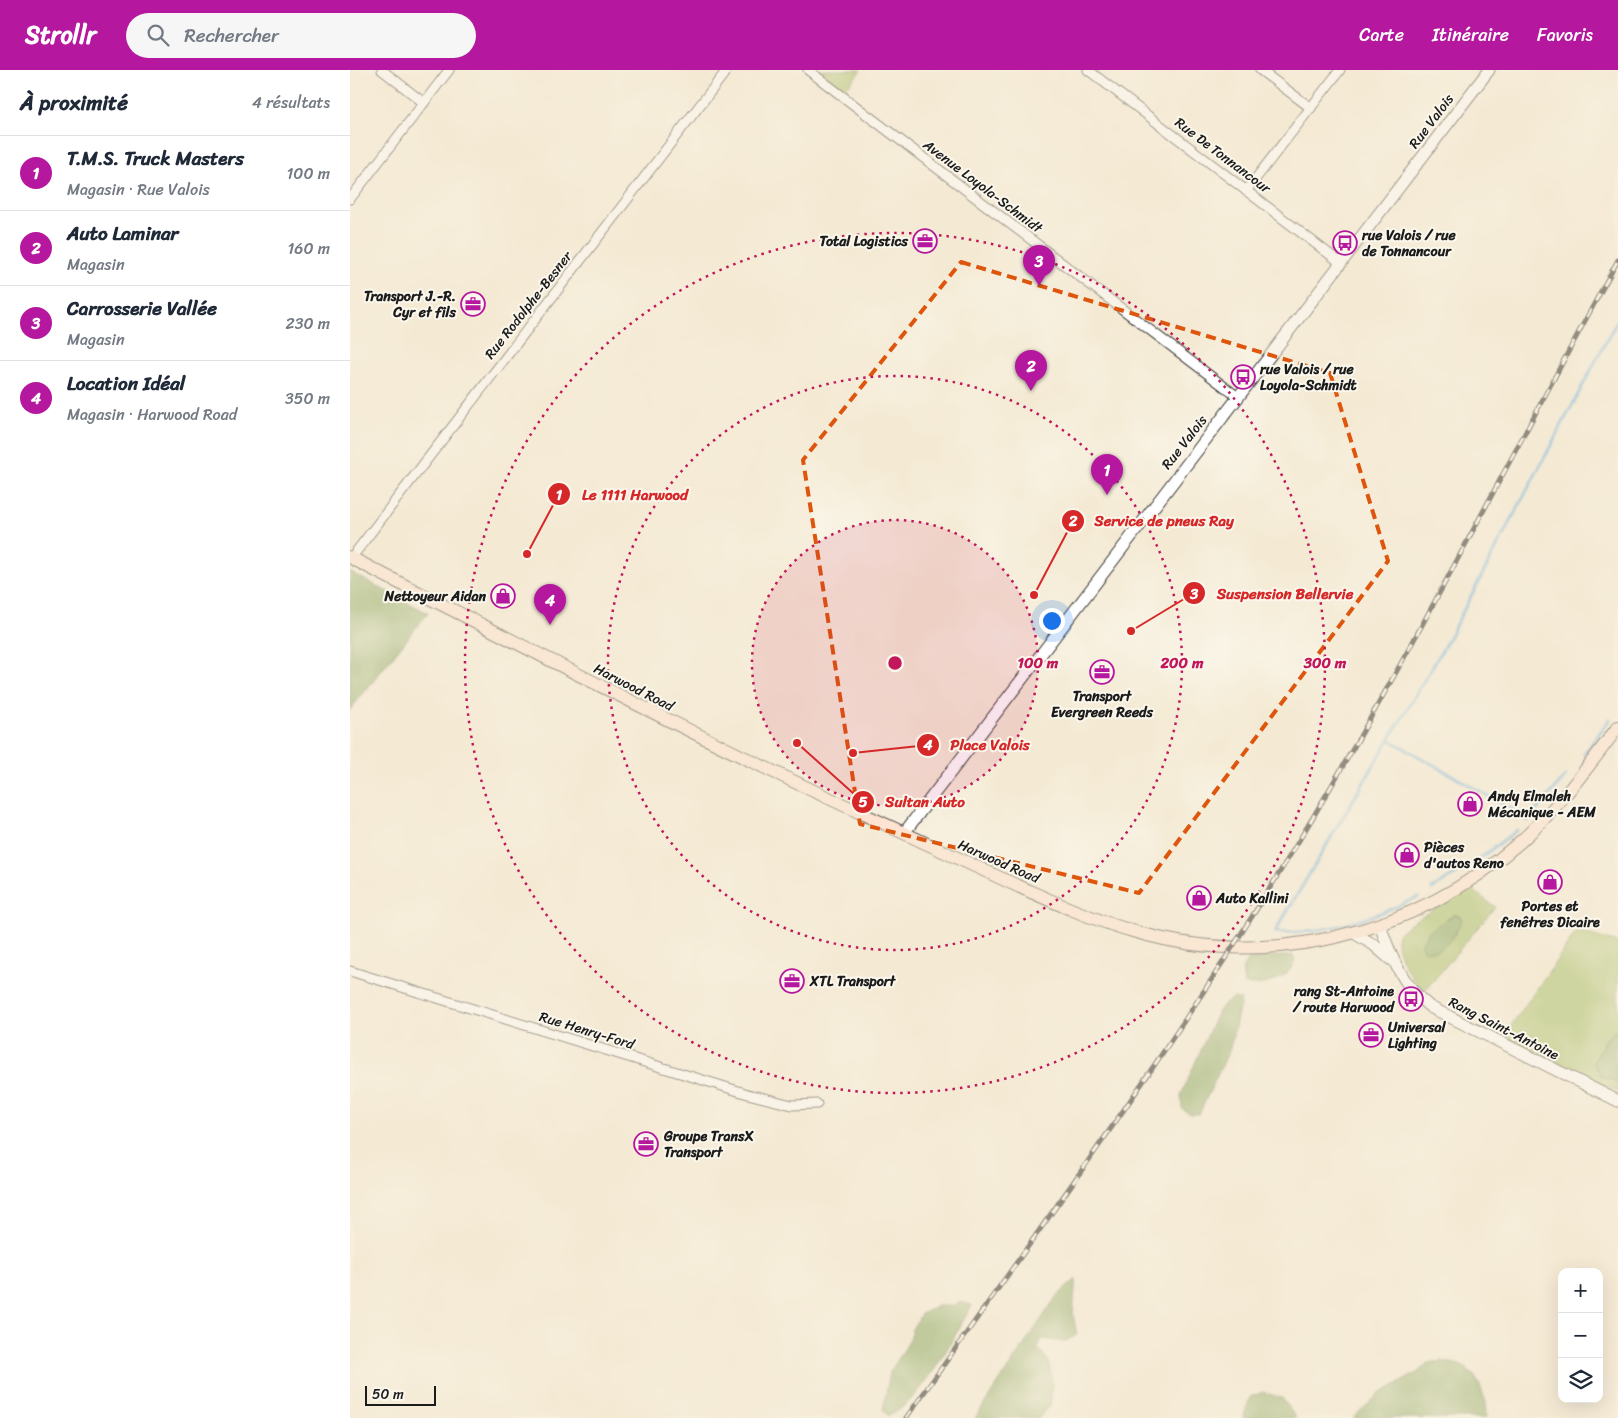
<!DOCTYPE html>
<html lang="fr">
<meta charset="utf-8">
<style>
:root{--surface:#fff;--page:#f6f6f7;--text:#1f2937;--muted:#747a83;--line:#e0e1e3;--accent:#b5179e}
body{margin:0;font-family:Sriracha,sans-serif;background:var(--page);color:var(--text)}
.controls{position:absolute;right:15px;bottom:15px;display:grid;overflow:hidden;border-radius:10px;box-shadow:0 5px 20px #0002}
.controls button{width:45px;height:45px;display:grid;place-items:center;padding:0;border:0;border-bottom:1px solid var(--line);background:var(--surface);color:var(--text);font:25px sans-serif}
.scale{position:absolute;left:15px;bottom:12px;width:71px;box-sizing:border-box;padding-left:5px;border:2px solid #1c1c1c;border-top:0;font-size:14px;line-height:18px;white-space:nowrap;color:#1c1c1c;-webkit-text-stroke:4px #fbf7ec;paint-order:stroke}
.you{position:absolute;left:701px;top:550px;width:18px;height:18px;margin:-12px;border:4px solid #fff;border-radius:50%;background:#1a73e8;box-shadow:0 0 0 8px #1a73e833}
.badge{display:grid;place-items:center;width:32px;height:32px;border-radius:50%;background:var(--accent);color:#fff;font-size:16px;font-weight:700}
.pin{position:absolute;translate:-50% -41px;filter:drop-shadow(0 1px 2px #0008)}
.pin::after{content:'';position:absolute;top:26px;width:18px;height:15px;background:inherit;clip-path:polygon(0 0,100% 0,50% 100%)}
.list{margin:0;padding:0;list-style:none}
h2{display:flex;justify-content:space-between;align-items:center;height:65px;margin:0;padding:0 20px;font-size:21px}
h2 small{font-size:16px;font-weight:400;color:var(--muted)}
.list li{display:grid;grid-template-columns:32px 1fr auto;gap:15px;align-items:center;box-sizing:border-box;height:75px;padding:0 20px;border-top:1px solid var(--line)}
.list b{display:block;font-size:19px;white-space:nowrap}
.list p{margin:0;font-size:16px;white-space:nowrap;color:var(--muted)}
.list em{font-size:16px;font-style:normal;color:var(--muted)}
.icon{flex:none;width:28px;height:28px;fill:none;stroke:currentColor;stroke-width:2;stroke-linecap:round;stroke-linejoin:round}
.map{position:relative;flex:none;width:1268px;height:1348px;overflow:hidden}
header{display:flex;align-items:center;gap:30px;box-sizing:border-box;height:70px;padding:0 25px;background:var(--accent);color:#fff}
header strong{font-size:24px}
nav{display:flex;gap:28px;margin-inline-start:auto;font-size:18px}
.search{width:350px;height:45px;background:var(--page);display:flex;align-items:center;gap:12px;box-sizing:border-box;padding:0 18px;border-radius:28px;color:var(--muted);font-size:19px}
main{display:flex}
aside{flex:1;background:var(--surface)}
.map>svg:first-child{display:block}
</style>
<header>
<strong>Strollr</strong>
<div class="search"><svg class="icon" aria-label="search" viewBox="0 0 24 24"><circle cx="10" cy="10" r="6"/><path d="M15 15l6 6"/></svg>Rechercher</div>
<nav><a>Carte</a><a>Itinéraire</a><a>Favoris</a></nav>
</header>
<main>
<aside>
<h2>À proximité<small>4 résultats</small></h2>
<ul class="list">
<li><span class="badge">1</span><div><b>T.M.S. Truck Masters</b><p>Magasin · Rue Valois</p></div><em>100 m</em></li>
<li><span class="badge">2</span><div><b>Auto Laminar</b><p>Magasin</p></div><em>160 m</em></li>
<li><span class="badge">3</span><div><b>Carrosserie Vallée</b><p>Magasin</p></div><em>230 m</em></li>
<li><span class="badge">4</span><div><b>Location Idéal</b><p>Magasin · Harwood Road</p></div><em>350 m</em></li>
</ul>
</aside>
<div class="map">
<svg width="1268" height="1348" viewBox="0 0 1268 1348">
<rect width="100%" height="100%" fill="#fbf7ec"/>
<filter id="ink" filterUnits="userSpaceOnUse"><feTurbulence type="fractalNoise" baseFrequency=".02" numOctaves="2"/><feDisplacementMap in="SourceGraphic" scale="10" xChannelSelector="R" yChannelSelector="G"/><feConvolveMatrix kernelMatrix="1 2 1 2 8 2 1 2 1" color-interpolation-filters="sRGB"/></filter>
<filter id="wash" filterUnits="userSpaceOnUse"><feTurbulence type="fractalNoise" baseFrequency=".0096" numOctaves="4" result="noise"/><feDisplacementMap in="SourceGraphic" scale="20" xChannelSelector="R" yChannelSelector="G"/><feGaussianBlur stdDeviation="1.12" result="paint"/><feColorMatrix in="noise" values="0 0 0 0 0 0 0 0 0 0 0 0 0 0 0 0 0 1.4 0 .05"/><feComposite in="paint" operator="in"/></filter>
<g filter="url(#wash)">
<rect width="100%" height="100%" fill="#f4ead4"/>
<!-- green -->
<g fill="#a3bd64" stroke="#606c40">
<path d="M 470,0 L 511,0 L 495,20 Z"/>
<path d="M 1120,818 L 1145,837 L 1073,923 C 1061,907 1045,885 1047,865 L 1059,854 Z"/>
<path d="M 1227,861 L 1268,873 L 1268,961 C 1254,963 1251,982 1243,993 L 1252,1006 L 1268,1014 L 1268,1022 L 1154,966 Z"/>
</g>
<!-- forest -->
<g fill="#82a45a" stroke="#4f603b">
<path d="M 0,502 L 78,543 L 0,640 Z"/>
<path d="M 1105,844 L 1112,848 C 1106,866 1094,885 1073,880 L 1071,874 L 1078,862 Z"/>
<path d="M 943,885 L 945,890 C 940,909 913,918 894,914 L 892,899 L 898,889 Z"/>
<path d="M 884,928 L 891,930 L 880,979 L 849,1044 L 840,1044 L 832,1039 L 831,1025 L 868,941 L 874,933 Z"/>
<path d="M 1268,961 L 1265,983 L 1268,1014 L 1252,1006 L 1243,992 C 1251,982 1254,971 1262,962 Z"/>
<path d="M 726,1209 L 723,1244 L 727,1265 L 714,1272 L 692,1269 L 688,1278 L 699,1292 L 702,1313 L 700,1336 L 689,1348 L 625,1348 L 706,1227 Z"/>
<path d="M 612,1232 L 622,1235 C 605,1265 571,1334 538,1346 L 533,1340 L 540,1302 L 557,1275 L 562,1259 L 571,1244 L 587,1236 L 600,1236 Z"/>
<path d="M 1092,1291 C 1098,1293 1106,1293 1112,1296 C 1130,1305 1137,1329 1136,1348 L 1003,1348 L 1029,1324 L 1067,1303 L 1077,1293 Z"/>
<path d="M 913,1322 L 932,1328 L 946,1348 L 893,1348 L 900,1327 Z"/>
</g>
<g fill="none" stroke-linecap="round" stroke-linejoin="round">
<!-- stream -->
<g stroke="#64afdd" stroke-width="3">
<path d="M 1040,670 L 1179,749"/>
<path d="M 1234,684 L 1260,649"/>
<path d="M 1177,751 L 1216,706"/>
<path d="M 1082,819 L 1121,795 L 1167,760"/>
<path d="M 1068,827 C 1025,847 973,866 925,862 L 1094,577 L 1268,249"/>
</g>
</g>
</g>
<g filter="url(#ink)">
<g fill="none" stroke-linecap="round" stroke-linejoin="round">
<!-- minor casing -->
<g stroke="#3c3b38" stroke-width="11">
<g id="minor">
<path d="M 32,0 L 74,33"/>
<path d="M 458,0 L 888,327"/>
<path d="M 738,0 L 991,193"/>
<path d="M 910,0 L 961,38"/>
<path d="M 896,121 L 990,0"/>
<path d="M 0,129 L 99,0"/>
<path d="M 2,487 L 377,0"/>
<path d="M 0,901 L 398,1024 L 442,1035 L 467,1034"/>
</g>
</g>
<!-- tertiary casing -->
<g stroke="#3c3b38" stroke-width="13">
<g id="tertiary">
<path d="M 554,763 L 1139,0"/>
<path d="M 1030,855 C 1041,887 1052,915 1080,937 L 1268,1031"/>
<path d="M 1004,863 L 1024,875 L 1040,889"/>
</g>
</g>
<!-- secondary casing -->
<g stroke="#3c3b38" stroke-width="14">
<path id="secondary" d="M 0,487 C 44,511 90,533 134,556 C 250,616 365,675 483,730 C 542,757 600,785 659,812 C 701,831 743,850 786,862 C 920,901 1066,864 1170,772 C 1207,739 1238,697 1268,657"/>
</g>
<!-- minor -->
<use href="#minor" stroke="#fff" stroke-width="9"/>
<!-- tertiary -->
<use href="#tertiary" stroke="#fff" stroke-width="11"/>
<!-- secondary -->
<use href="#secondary" stroke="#fee3d2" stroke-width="12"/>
<!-- rail casing -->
<g stroke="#1c1c1c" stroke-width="5">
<path id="rail" d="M 556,1348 C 697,1149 842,952 966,742 C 1073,562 1167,374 1268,190"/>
</g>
<!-- rail -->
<use href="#rail" stroke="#fbf7ec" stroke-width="3" stroke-dasharray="9" stroke-linecap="butt"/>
</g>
</g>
<!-- marked area -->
<path d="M0 0H1268V1348H0ZM 611,192 L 980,303 L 1038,491 L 789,823 L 510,754 L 453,390 Z" fill="#f4ead4" fill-opacity=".55" fill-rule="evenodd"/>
<path fill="none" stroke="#de560d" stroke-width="4" stroke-dasharray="10 6" stroke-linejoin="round" d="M 611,192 L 980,303 L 1038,491 L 789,823 L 510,754 L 453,390 Z"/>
<!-- distance rings -->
<circle cx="545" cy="593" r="143" fill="#c2185b" fill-opacity=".12"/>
<g fill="none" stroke="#c2185b" stroke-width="2.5" stroke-dasharray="2.5 5">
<circle cx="545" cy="593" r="143"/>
<circle cx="545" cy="593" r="287"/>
<circle cx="545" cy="593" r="430"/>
</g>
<!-- icons -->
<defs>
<g id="office-ring" transform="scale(1.25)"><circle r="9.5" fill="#fbf7ec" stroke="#b5179e" stroke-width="1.5"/><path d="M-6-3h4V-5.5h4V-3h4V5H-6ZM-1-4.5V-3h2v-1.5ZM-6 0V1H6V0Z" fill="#b5179e"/></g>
<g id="bus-ring" transform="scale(1.25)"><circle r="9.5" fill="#fbf7ec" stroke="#b5179e" stroke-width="1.5"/><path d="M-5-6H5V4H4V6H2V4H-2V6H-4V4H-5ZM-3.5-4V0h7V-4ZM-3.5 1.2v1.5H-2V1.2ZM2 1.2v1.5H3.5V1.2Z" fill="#b5179e"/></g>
<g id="shop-ring" transform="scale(1.25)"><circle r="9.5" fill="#fbf7ec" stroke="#b5179e" stroke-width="1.5"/><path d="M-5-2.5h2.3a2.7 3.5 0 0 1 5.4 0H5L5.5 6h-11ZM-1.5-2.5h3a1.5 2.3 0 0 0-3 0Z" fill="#b5179e"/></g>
</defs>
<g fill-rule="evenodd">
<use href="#office-ring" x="575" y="171"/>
<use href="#bus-ring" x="995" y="173"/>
<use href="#office-ring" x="123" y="234"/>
<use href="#bus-ring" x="893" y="307"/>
<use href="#shop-ring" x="153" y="526"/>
<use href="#office-ring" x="752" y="602"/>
<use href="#shop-ring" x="1120" y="734"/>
<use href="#shop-ring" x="1057" y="785"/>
<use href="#shop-ring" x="1200" y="812"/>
<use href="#shop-ring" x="849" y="828"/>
<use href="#office-ring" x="442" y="911"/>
<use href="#bus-ring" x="1061" y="929"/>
<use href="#office-ring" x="1021" y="965"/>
<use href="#office-ring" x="296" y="1074"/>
</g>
<g text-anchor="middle" stroke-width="4" stroke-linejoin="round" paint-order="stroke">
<!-- street labels -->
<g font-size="14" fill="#1c1c1c" stroke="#fbf7ec">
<text transform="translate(1081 51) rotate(-53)" y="5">Rue Valois</text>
<text transform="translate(873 85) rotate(37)" y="5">Rue De Tonnancour</text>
<text transform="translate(633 116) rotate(37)" y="5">Avenue Loyola-Schmidt</text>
<text transform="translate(178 235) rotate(-52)" y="5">Rue Rodolphe-Besner</text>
<text transform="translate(834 372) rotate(-52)" y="5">Rue Valois</text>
<text transform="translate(284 617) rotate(27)" y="5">Harwood Road</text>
<text transform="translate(649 791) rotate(24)" y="5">Harwood Road</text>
<text transform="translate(1154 958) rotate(27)" y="5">Rang Saint-Antoine</text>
<text transform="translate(237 960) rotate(17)" y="5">Rue Henry-Ford</text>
</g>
<!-- poi labels -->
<g font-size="14" font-weight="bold" fill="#1c1c1c" stroke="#fbf7ec" text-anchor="start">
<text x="1012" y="170">rue Valois / rue<tspan x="1012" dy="16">de Tonnancour</tspan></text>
<text x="558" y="176" text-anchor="end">Total Logistics</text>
<text x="106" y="231" text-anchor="end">Transport J.-R.<tspan x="106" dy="16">Cyr et fils</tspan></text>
<text x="910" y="304">rue Valois / rue<tspan x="910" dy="16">Loyola-Schmidt</tspan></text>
<text x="136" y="531" text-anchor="end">Nettoyeur Aidan</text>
<text x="752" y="631" text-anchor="middle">Transport<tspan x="752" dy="16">Evergreen Reeds</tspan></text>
<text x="1138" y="731">Andy Elmaleh<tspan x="1138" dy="16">Mécanique - AEM</tspan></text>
<text x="1074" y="782">Pièces<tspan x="1074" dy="16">d'autos Reno</tspan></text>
<text x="866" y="833">Auto Kallini</text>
<text x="1200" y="841" text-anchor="middle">Portes et<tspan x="1200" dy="16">fenêtres Dicaire</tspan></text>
<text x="460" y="916">XTL Transport</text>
<text x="1044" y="926" text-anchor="end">rang St-Antoine<tspan x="1044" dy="16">/ route Harwood</tspan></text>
<text x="1038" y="962">Universal<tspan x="1038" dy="16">Lighting</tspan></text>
<text x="314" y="1071">Groupe TransX<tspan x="314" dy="16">Transport</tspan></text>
</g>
</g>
<circle cx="545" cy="593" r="8" fill="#c2185b" stroke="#fbf7ec" stroke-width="2.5"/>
<g font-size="15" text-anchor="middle" font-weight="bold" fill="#c2185b" stroke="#fbf7ec" stroke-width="4" stroke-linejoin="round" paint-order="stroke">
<text x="688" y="598">100 m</text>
<text x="832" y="598">200 m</text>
<text x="975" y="598">300 m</text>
</g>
<!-- callouts -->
<path fill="none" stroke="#d62828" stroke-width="2" d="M177 484L209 424M684 525L723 451M781 561L844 523M503 683L578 675M447 673L513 732"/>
<g fill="#d62828" stroke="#fbf7ec" stroke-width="2">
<circle cx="177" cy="484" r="5"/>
<circle cx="684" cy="525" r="5"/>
<circle cx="781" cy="561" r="5"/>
<circle cx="503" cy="683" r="5"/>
<circle cx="447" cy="673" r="5"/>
<circle cx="209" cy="424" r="12"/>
<circle cx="723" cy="451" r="12"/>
<circle cx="844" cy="523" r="12"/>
<circle cx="578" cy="675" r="12"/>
<circle cx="513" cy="732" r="12"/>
</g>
<g font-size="15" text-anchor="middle" font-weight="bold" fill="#fff">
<text x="209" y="430">1</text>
<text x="723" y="456">2</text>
<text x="844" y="529">3</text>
<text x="578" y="680">4</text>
<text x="513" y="737">5</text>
</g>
<g font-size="15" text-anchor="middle" font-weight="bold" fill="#d62828" stroke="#fbf7ec" stroke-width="4" stroke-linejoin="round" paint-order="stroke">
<text x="285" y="430">Le 1111 Harwood</text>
<text x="814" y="456">Service de pneus Ray</text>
<text x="935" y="529">Suspension Bellervie</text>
<text x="640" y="680">Place Valois</text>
<text x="575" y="737">Sultan Auto</text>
</g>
</svg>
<div class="controls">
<button>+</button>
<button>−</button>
<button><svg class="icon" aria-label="layers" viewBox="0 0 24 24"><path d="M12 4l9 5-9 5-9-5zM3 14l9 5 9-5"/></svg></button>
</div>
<div class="scale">50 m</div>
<div class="you"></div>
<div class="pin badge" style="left:757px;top:425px">1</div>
<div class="pin badge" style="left:681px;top:321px">2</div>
<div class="pin badge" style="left:689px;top:216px">3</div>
<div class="pin badge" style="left:200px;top:555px">4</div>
</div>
</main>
